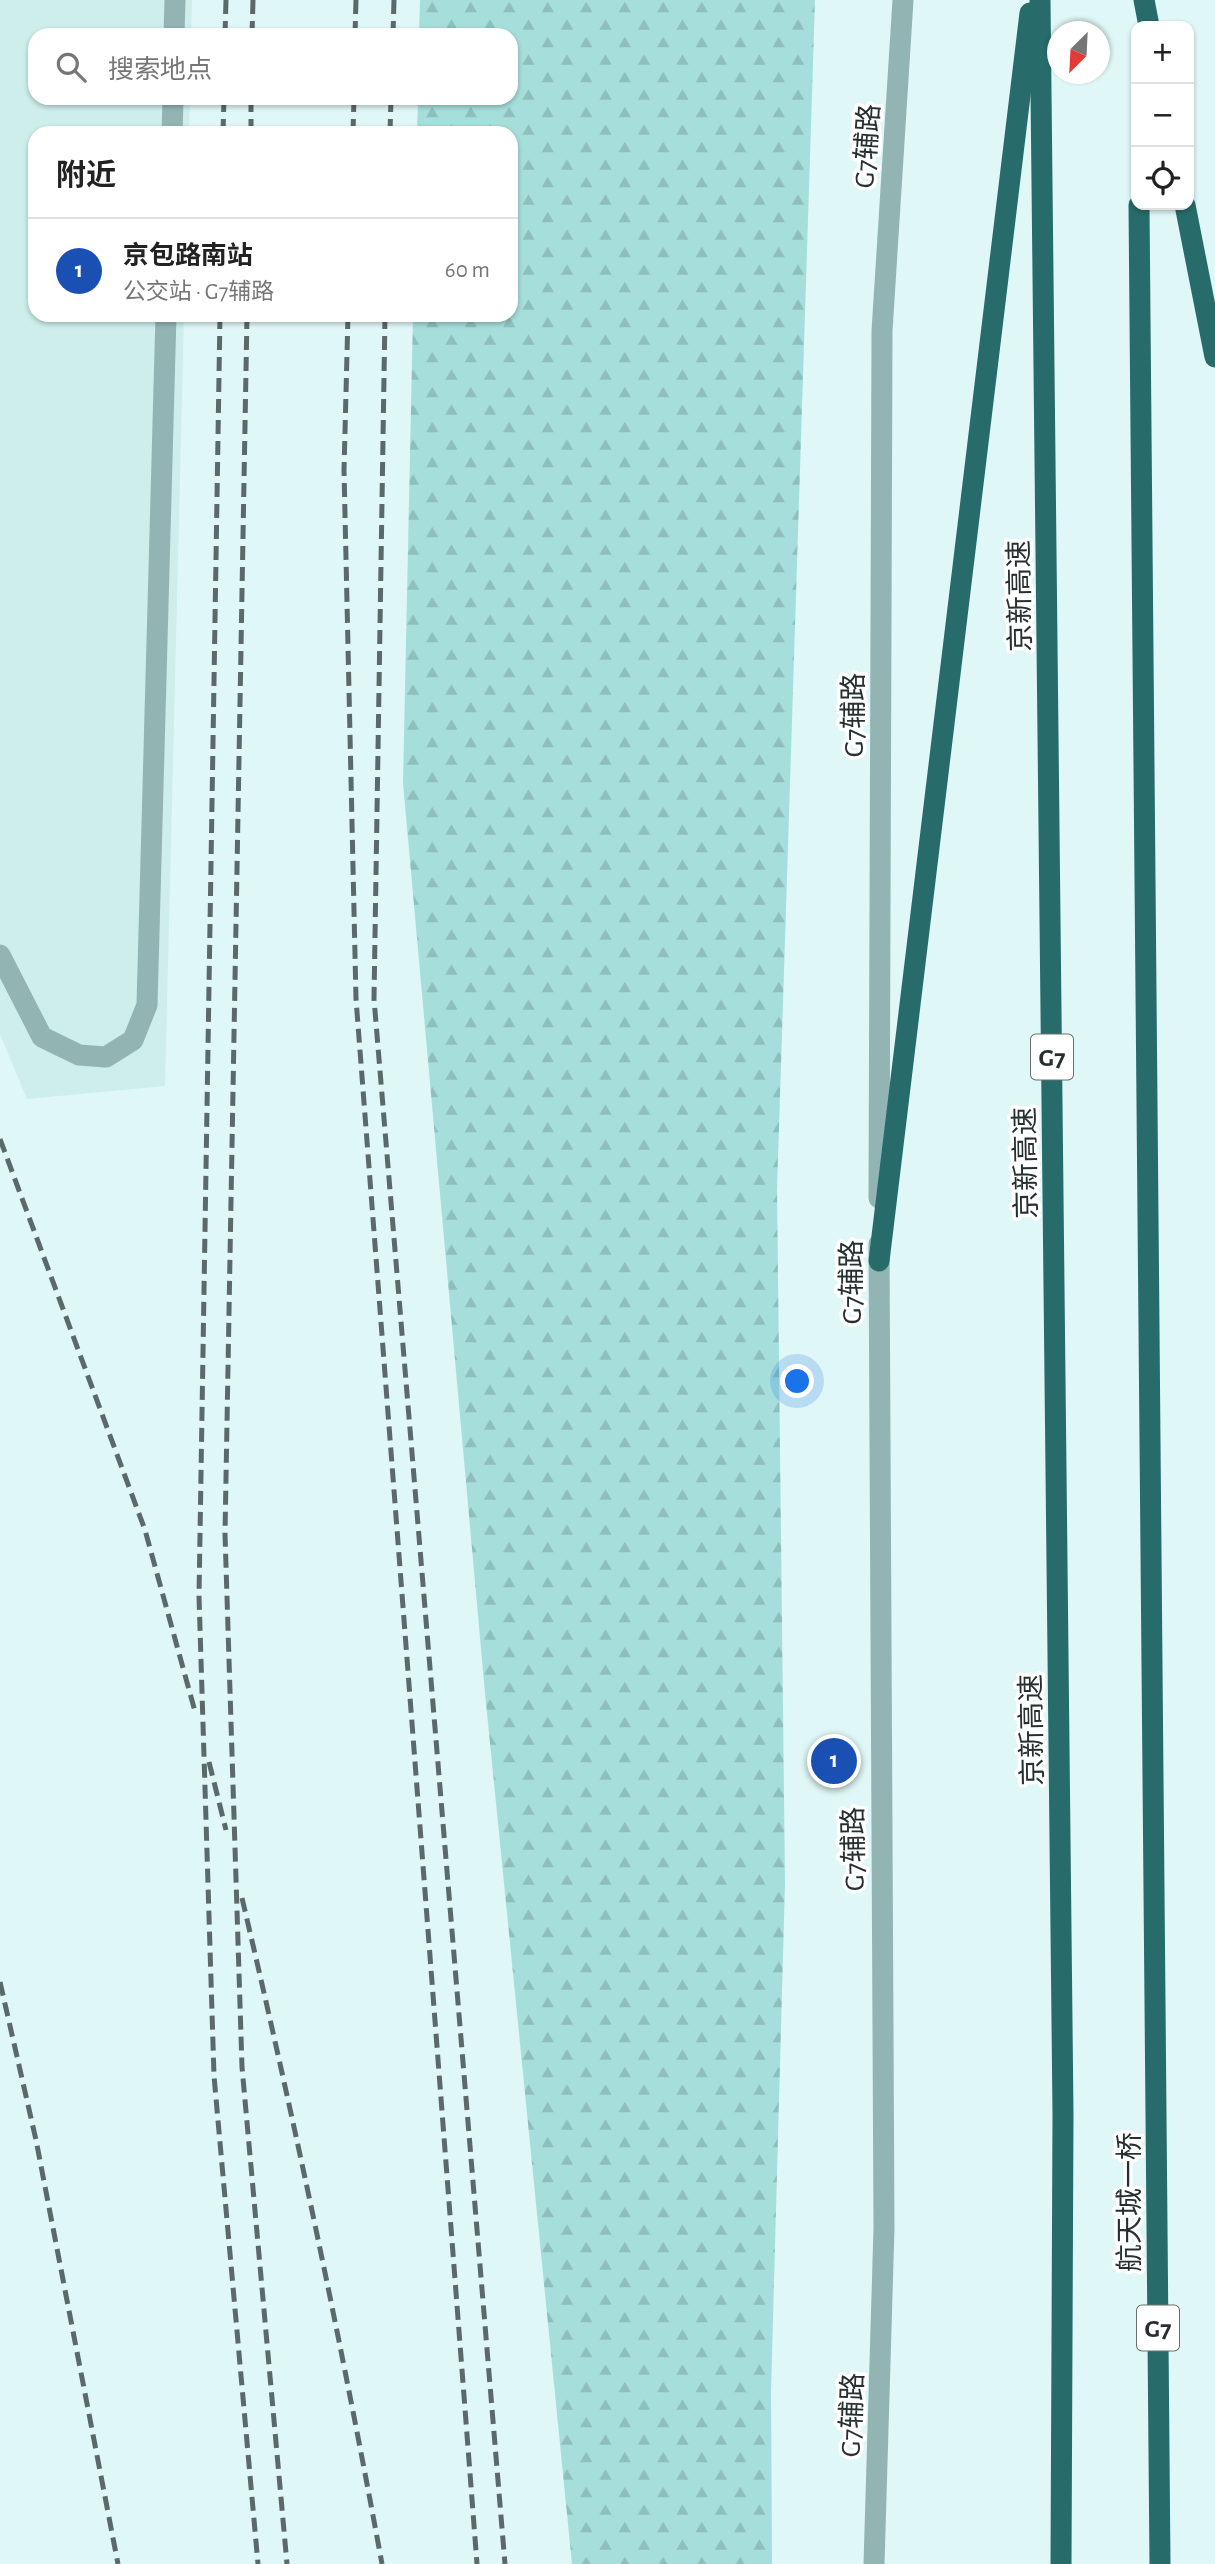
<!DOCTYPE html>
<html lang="zh">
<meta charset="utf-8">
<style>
:root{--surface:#fff;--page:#f6f6f6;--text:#222;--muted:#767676;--line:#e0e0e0;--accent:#b04b1e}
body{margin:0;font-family:"Alegreya Sans","Noto Sans SC",sans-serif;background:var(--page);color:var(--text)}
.controls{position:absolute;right:21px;top:21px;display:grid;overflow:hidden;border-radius:14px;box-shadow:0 2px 5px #0004}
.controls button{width:63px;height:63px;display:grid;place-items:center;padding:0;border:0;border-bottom:2px solid var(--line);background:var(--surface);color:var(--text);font:35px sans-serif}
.compass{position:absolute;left:1047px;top:21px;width:63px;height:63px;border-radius:50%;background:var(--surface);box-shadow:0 2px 5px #0004;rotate:204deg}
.you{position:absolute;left:798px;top:1382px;width:24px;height:24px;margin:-18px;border:5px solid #fff;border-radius:50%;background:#1a73e8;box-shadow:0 0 0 10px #1a73e833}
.badge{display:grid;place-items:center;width:46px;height:46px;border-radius:50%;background:var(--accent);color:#fff;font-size:23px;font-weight:700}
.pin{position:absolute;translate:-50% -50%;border:4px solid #fff;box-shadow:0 2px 7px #0006}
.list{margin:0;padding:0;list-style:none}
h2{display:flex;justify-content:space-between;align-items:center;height:91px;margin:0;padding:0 28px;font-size:30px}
h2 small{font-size:23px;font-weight:400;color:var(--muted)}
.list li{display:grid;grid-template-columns:46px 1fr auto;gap:21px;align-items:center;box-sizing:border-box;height:105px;padding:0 28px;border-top:2px solid var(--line)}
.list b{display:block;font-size:26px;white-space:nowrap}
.list p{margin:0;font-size:23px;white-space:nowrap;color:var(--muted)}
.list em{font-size:23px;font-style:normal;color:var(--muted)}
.icon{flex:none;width:38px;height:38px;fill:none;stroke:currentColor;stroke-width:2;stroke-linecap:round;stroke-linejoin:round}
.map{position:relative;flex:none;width:1215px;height:2564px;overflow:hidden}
.search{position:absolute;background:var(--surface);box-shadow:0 2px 5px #0004;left:28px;top:28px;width:490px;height:77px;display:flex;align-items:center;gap:18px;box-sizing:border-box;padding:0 24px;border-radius:21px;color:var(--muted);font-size:26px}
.panel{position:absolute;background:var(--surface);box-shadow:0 2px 5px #0004;left:28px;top:126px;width:490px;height:196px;border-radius:21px}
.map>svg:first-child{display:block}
</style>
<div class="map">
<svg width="1215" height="2564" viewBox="0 0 1215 2564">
<defs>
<pattern id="forest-firs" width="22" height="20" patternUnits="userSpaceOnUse" patternTransform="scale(1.75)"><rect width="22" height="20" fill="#a5dedb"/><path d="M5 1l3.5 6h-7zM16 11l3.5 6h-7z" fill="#8ebfbc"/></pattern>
</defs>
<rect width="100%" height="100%" fill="#dff7f6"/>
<!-- built -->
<path fill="#cdeeeb" d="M 0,0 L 192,0 L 191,35 L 35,35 L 35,98 L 190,98 L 189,133 L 35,133 L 35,315 L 184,315 L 165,1086 L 27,1099 L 0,1034 Z"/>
<!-- forest -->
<path fill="url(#forest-firs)" d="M 420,0 L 815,0 L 777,1190 L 785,1883 L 771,2392 L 772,2564 L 572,2564 L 485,1693 L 403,783 L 413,315 L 511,315 L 511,133 L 417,133 L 418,98 L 511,98 L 511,35 L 419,35 Z"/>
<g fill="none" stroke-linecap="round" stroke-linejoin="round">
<!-- minor -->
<g stroke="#92b5b3" stroke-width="21">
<path d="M 174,35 L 175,0"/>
<path d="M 172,133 L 173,98"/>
<path d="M 0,955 L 42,1037 L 79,1055 L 106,1057 L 133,1040 L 147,1005 L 166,315"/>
<path d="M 879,1198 L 882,331 L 903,0"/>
<path d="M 874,2564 L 884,2228 L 879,1244"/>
</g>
<!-- highway -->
<g stroke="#276c6a" stroke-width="21">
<path d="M 1040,0 L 1063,2114 L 1061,2564"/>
<path d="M 1144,0 L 1149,26"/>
<path d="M 1139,205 L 1160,2564"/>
<path d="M 1185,205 L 1215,357"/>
<path d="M 879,1261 L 1030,13"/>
</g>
<!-- rail -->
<g stroke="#5c6969" stroke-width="5" stroke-dasharray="14 7" stroke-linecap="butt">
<path d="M 225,35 L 226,0"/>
<path d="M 252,35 L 253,0"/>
<path d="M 355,35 L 356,0"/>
<path d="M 393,35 L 394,0"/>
<path d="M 223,133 L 224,98"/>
<path d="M 251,133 L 251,98"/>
<path d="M 353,133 L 354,98"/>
<path d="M 390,133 L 391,98"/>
<path d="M 220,315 L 199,1596 L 214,2076 L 258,2564"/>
<path d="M 247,315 L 225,1534 L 242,2067 L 287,2564"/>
<path d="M 348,315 L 344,470 L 356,999 L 477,2564"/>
<path d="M 385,315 L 374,999 L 505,2564"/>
<path d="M 0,1139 L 145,1530 L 196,1715"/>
<path d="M 209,1762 L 226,1830"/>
<path d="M 242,1898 C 294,2119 341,2341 382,2564"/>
<path d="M 0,1982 L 36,2140 L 118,2564"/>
</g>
</g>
<g text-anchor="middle" stroke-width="7" stroke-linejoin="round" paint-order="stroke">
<!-- shield labels -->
<g fill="#fff" stroke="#686e6e" stroke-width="2">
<rect x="1031" y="1034.5" width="42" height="45" rx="5"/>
<rect x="1137" y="2305.5" width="42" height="45" rx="5"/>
</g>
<g font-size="26" font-weight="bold" fill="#273030">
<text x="1052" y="1066">G7</text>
<text x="1158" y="2337">G7</text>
</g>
<!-- street labels -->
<g font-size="28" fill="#273030" stroke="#fff">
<text transform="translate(866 146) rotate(-86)" y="10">G7辅路</text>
<text transform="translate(1019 596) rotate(-91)" y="10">京新高速</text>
<text transform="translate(853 715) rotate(-90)" y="10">G7辅路</text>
<text transform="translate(1025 1163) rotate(-91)" y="10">京新高速</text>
<text transform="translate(851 1282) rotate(-90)" y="10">G7辅路</text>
<text transform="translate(1031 1730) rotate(-91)" y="10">京新高速</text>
<text transform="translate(853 1849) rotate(-91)" y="10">G7辅路</text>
<text transform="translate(1129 2202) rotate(-90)" y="10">航天城一桥</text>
<text transform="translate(851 2415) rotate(-88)" y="10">G7辅路</text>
</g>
</g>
</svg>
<div class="controls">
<button>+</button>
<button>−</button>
<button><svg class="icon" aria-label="locate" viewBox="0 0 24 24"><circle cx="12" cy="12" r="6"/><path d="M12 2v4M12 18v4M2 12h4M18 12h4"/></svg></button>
</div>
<svg class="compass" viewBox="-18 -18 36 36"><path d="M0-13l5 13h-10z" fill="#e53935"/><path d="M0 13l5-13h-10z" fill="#767676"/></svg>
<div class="you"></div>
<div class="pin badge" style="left:834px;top:1761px;background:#1a4fb4">1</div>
<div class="search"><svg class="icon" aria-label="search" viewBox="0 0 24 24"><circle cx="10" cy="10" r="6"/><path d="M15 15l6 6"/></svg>搜索地点</div>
<section class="panel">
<h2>附近<small></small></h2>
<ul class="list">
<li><span class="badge" style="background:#1a4fb4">1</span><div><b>京包路南站</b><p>公交站 · G7辅路</p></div><em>60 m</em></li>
</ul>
</section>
</div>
